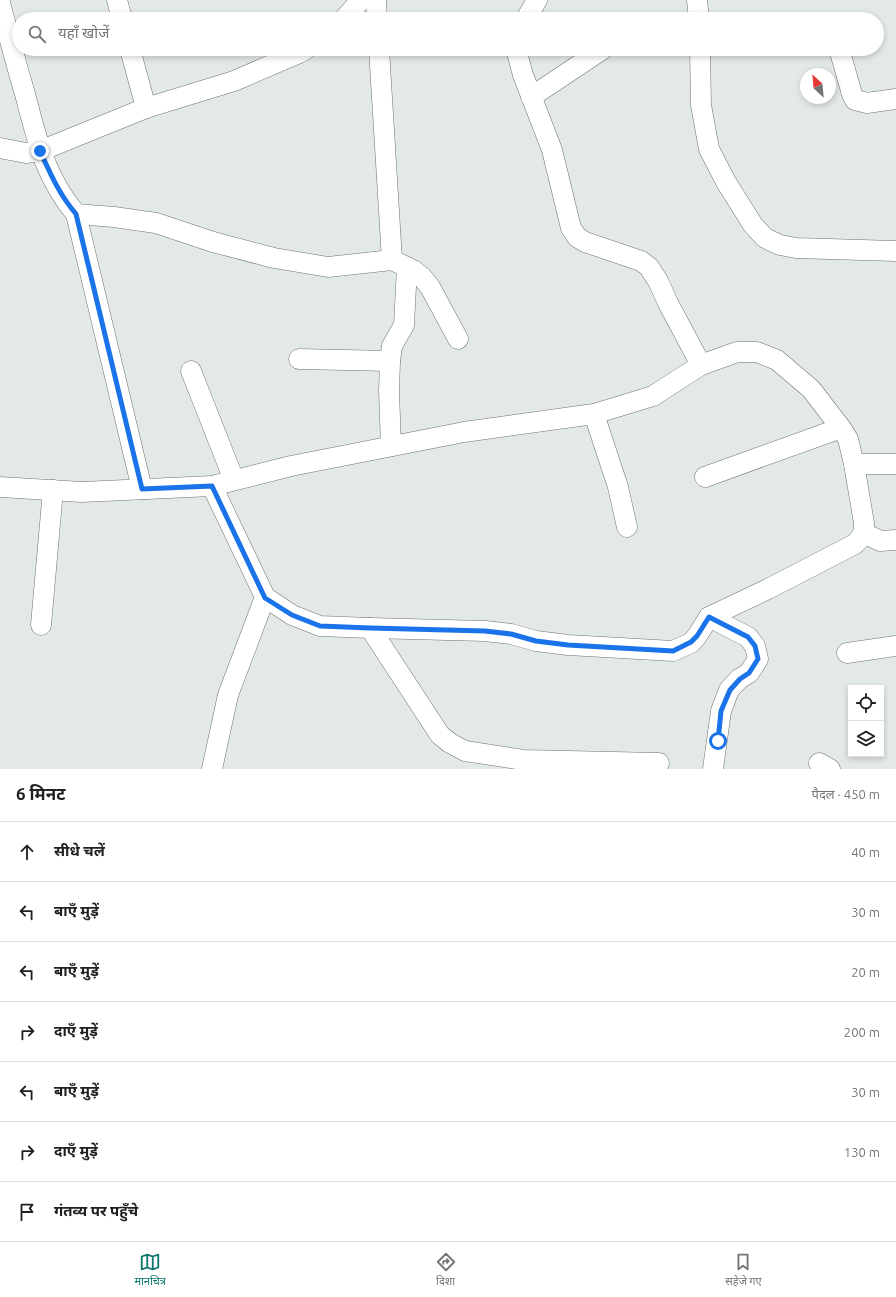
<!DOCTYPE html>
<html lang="hi">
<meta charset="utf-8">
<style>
:root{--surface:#fff;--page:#f6f6f6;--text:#202124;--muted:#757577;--line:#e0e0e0;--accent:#0f766e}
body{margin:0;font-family:Ubuntu,"Noto Sans Devanagari",sans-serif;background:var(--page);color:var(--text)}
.controls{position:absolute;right:12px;bottom:12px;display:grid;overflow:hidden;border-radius:0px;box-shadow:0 2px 6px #0003}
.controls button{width:36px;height:36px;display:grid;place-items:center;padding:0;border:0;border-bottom:1px solid var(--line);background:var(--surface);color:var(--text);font:20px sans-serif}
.compass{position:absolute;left:800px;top:68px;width:36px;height:36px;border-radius:50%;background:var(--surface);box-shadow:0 2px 6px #0003;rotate:334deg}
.stop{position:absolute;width:12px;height:12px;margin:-9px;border:3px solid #1a73e8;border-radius:50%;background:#fff}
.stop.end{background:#1a73e8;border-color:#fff;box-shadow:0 1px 4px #0008}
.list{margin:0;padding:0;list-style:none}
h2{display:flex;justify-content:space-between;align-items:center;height:52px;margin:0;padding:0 16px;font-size:17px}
h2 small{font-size:13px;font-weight:400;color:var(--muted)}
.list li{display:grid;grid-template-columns:26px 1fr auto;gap:12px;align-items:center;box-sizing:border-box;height:60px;padding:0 16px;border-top:1px solid var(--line)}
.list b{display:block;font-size:15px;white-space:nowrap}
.list em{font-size:13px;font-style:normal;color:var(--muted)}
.icon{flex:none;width:22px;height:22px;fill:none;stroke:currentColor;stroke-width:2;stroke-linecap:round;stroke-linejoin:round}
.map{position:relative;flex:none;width:896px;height:769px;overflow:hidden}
.search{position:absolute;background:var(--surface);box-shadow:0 2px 6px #0003;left:12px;right:12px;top:12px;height:44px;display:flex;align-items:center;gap:10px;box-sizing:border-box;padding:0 14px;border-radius:22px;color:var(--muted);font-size:15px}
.sheet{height:472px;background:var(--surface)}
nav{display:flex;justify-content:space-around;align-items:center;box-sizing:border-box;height:56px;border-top:1px solid var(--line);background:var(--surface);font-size:11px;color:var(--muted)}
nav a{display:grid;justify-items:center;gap:2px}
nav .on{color:var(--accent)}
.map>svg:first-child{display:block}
</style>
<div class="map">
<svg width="896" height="769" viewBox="0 0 896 769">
<rect width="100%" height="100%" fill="#e3e9e7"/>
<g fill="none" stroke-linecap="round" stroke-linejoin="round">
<!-- minor casing -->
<g stroke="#6e7371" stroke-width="21">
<g id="minor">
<path d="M 117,0 L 122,19"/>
<path d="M 376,0 L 377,19"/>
<path d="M 697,0 L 699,19"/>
<path d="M 0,3 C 8,33 16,64 25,94 C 37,140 45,177 76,214 L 142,489"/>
<path d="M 344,19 L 361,0"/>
<path d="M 526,19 L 537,0"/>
<path d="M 130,49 L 146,108"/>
<path d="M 379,49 L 392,260"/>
<path d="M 516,49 L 523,75 L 552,150 L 571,228 L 577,237 L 585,242 L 641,261 L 649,267 L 658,281 L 668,303 L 701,365"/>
<path d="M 700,49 L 701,105 L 709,149 L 726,182 L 753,225 L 765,238 L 780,245 L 796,248 L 896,251"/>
<path d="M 840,52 L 852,94 L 855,100 L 867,103 L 896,99"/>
<path d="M 531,97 L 603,49"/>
<path d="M 0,148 L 26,153 L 40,151 L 146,108 L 234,81 L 299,53 L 306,49"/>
<path d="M 76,214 L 114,217 L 156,223 L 213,242 L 274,258 L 328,267 L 392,260 L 413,270 L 422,277 L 430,287 L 458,339"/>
<path d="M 299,359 L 390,361"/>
<path d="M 191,371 L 234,480"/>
<path d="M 594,414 L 618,487 L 627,527"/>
<path d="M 391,446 L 389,391 L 390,361 L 392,346 L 404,325 L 407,267"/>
<path d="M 854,464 L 896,464"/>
<path d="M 705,477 L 841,428"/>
<path d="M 212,486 L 265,597 L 228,695 L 212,769"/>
<path d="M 0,487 L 82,492 L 212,486 L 291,466 L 464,432 L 594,414 L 653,396 L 701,365 L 737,352 L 757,352 L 777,360 L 811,389 L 841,428 L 848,439 L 854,464 L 864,523 C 864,533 862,537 855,544 L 768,589 L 709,617 L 697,636 L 691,643 L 673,651 L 568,645 L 536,641 L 511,634 L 485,631 L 370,628 L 320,626 L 292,615 L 265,597"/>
<path d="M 864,533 L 880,541 L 896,540"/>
<path d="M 709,617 L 748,637 L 755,646 L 758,659 L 749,673 L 739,679 L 729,690 L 721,711 L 713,769"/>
<path d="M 41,625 L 53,490"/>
<path d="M 370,628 L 440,735 L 450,743 L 465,751 L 523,760 L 659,763"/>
<path d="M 847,653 L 896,646"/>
<path d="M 819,763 L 830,769"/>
</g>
</g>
<!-- minor -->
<use href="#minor" stroke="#fff" stroke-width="20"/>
</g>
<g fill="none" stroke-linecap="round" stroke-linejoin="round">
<!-- route -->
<path stroke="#1a73e8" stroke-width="5" d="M 40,151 C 51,175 59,194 76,214 L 142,489 L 212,486 L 265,598 L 292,615 L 320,626 L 370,628 L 485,631 L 511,634 L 536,641 L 568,645 L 673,651 L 691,642 L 697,636 L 709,617 L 748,637 L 755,646 L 758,659 L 749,673 L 740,679 L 730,690 L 721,711 L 718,741"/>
</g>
</svg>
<div class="controls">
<button><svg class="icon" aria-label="locate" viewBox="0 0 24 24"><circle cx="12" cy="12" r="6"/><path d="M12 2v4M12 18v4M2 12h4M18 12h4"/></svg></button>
<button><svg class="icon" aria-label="layers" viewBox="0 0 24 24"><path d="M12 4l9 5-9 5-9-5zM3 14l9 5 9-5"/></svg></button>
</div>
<svg class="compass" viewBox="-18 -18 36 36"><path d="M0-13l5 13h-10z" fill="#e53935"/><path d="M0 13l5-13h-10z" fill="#757577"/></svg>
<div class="stop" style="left:718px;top:741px"></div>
<div class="stop end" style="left:40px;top:151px"></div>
<div class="search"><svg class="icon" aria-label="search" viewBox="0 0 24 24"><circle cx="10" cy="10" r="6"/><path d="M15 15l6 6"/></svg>यहाँ खोजें</div>
</div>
<section class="sheet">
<h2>6 मिनट<small>पैदल · 450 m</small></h2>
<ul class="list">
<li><svg class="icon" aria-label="ahead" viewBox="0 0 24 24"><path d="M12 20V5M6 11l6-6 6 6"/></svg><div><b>सीधे चलें</b></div><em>40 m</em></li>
<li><svg class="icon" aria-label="left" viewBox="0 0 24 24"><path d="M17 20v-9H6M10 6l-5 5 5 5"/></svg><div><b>बाएँ मुड़ें</b></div><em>30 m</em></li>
<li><svg class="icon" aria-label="left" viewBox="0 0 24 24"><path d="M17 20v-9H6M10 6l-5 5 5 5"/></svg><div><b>बाएँ मुड़ें</b></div><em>20 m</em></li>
<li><svg class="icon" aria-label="right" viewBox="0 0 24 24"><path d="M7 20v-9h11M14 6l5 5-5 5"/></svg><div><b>दाएँ मुड़ें</b></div><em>200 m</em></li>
<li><svg class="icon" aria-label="left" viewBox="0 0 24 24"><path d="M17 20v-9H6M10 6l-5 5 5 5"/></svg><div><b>बाएँ मुड़ें</b></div><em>30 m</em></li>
<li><svg class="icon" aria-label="right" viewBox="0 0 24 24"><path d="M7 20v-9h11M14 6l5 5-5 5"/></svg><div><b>दाएँ मुड़ें</b></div><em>130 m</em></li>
<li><svg class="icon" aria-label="arrive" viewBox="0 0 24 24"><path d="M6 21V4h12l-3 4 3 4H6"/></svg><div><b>गंतव्य पर पहुँचे</b></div></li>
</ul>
</section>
<nav>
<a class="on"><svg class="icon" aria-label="map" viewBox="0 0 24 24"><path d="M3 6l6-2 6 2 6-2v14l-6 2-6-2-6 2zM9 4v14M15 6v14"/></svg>मानचित्र</a>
<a><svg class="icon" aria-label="directions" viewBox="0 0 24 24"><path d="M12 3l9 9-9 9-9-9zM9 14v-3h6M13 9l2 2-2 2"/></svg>दिशा</a>
<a><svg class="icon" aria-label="saved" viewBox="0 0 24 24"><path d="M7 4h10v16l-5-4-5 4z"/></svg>सहेजे गए</a>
</nav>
